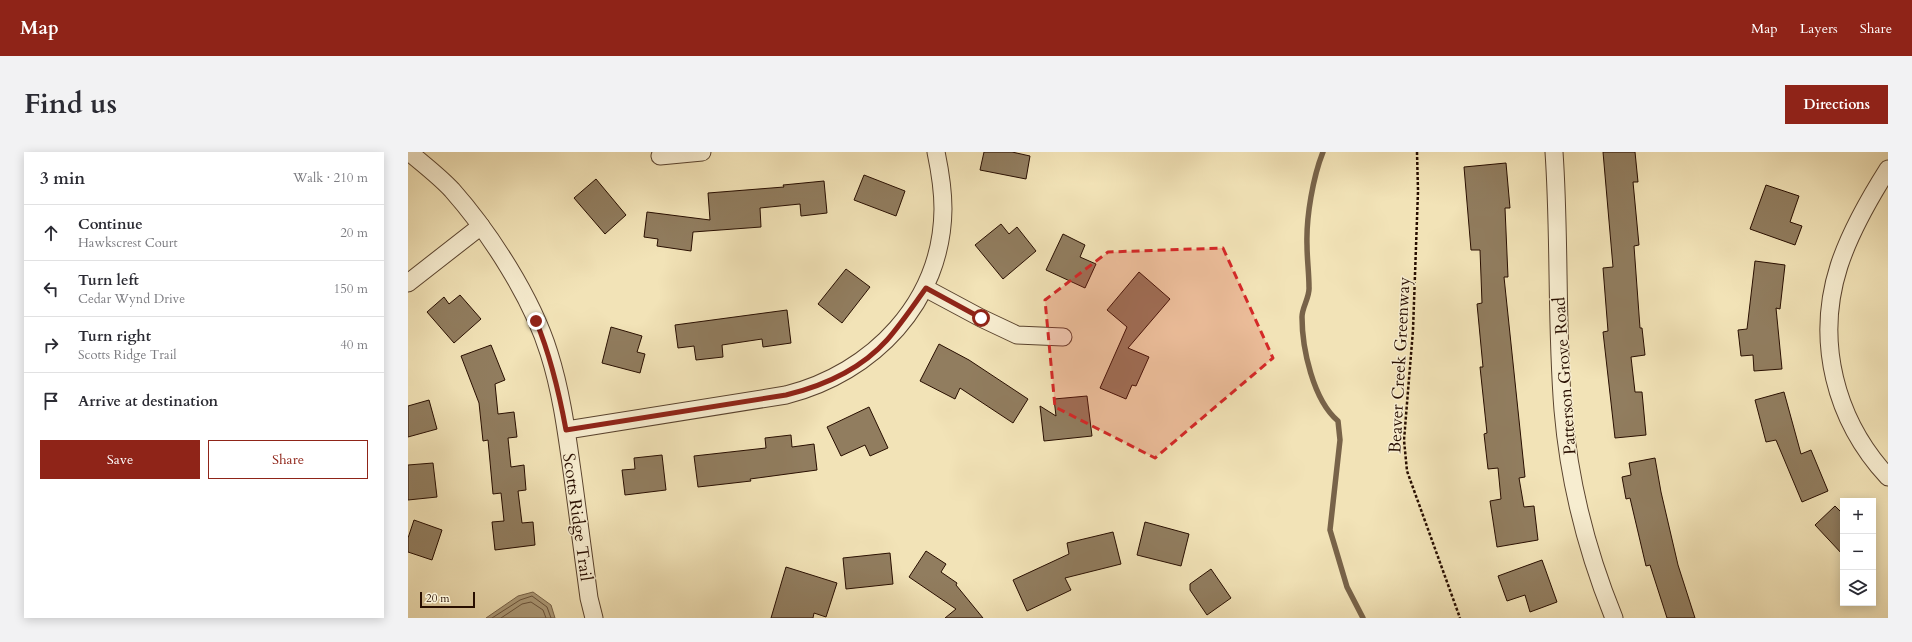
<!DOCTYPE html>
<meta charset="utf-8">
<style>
:root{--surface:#fff;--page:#f2f2f3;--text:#2b2b33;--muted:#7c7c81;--line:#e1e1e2;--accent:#8f2418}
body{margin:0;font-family:Cardo,serif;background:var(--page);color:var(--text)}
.controls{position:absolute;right:12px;bottom:12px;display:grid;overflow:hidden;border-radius:0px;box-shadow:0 2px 10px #0003}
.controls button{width:36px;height:36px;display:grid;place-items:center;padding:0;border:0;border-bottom:1px solid var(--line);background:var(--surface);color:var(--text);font:20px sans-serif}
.scale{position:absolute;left:12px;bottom:10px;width:55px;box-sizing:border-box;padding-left:4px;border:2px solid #280e00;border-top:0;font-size:11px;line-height:14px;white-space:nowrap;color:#280e00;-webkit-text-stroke:3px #f7edd0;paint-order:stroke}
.stop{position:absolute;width:12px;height:12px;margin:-9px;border:3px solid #8f2418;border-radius:50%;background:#fff}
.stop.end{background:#8f2418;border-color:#fff;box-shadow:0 1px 4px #0008}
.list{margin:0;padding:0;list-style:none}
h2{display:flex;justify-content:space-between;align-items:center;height:52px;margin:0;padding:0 16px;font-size:17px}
h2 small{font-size:13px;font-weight:400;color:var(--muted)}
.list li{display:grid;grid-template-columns:26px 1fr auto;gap:12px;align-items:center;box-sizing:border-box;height:56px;padding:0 16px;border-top:1px solid var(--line)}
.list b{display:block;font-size:15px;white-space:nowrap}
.list p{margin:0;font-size:13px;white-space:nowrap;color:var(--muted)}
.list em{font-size:13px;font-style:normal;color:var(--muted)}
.actions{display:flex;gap:8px;padding:12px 16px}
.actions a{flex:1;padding:9px 0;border:1px solid var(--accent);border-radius:0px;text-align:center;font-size:14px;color:var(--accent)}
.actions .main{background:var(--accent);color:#fff}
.icon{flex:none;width:22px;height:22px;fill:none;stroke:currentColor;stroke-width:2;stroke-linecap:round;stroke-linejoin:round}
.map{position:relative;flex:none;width:1480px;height:466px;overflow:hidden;border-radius:0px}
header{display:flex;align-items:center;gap:24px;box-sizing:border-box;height:56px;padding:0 20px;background:var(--accent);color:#fff}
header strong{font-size:19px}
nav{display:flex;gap:22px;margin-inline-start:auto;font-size:14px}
.intro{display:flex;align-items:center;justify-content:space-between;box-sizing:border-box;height:96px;padding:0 24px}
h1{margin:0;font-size:28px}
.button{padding:10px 18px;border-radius:0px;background:var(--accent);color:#fff;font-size:14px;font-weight:700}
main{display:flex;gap:24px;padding:0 24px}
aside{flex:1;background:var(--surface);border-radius:0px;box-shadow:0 2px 10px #0003}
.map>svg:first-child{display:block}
</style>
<header>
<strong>Map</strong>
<nav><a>Map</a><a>Layers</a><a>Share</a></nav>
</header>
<div class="intro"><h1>Find us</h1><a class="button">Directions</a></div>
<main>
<aside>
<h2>3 min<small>Walk · 210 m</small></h2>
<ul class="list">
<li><svg class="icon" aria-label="ahead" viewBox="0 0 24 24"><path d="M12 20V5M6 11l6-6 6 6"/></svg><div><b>Continue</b><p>Hawkscrest Court</p></div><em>20 m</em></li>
<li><svg class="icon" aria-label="left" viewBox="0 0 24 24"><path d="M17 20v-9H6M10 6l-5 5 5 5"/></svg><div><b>Turn left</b><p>Cedar Wynd Drive</p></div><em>150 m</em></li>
<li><svg class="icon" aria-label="right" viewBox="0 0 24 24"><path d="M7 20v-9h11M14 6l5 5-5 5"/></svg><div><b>Turn right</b><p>Scotts Ridge Trail</p></div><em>40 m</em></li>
<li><svg class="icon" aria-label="arrive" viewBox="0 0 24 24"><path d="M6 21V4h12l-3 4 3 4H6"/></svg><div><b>Arrive at destination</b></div></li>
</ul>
<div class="actions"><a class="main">Save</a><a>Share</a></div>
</aside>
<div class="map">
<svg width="1480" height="466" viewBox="0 0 1480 466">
<rect width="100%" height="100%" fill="#f2e3b7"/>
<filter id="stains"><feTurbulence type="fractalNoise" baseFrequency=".005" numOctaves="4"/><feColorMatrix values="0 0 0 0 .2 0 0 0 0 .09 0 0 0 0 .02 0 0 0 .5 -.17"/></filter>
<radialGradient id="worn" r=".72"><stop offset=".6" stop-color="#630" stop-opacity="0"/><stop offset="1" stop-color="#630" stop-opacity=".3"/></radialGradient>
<!-- water -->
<path fill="#ad9b79" stroke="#786349" d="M 125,440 L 143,453 L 147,466 L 78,466 L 110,444 Z"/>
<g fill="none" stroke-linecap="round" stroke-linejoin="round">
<!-- shore -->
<g stroke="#6a543c" stroke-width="1">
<path d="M 84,466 L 112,448 L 124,444 L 139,455 L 143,466"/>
<path d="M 93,466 L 114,452 L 123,450 L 135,458 L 138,466"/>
</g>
<!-- stream -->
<path stroke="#786349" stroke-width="5.5" d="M 915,0 C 905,25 898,65 899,93 C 899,107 901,121 901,135 C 902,145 894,155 894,165 C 894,196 905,248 930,269 L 932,288 L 922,378 L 939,435 L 955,466"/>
</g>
<!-- building -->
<g fill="#917d5f" stroke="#280e00">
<path d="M 576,0 L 604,0 L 622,4 L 618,27 L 572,18 Z"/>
<path d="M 1195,0 L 1227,0 L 1230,30 L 1225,30 L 1231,93 L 1226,94 L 1232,176 L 1234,176 L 1237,203 L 1223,205 L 1227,240 L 1234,240 L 1238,283 L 1207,286 L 1195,180 L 1200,179 L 1195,116 L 1205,115 Z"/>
<path d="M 1098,11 L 1102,56 L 1097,56 L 1100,125 L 1096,125 L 1117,325 L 1111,326 L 1116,355 L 1126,354 L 1130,388 L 1089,395 L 1082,349 L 1093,347 L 1090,316 L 1080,317 L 1076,282 L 1079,281 L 1072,215 L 1075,215 L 1069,152 L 1074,151 L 1072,98 L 1063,98 L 1056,15 Z"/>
<path d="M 456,23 L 497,39 L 488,64 L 446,48 Z"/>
<path d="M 188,27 L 218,63 L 197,82 L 166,46 Z"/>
<path d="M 416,29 L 419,61 L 393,64 L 392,52 L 352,56 L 353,75 L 285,80 L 283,99 L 249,94 L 250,87 L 236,85 L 239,60 L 302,68 L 300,41 L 376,35 L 375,33 Z"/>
<path d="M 1358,33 L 1391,44 L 1382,70 L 1394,74 L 1387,93 L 1342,77 Z"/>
<path d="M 593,72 L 601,82 L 609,75 L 628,99 L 595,127 L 567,93 Z"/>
<path d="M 655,82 L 677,93 L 672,105 L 688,112 L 677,136 L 638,118 Z"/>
<path d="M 1347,109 L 1377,113 L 1372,157 L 1368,156 L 1374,217 L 1346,219 L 1345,203 L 1333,204 L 1330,178 L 1339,177 Z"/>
<path d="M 438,117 L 462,135 L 434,171 L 410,152 Z"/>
<path d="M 731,120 L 762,147 L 720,196 L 741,205 L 728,234 L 724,233 L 718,247 L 692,236 L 719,175 L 699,158 Z"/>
<path d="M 52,143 L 73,167 L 46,191 L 19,160 L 36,145 L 41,152 Z"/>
<path d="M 379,158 L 383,191 L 355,195 L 354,187 L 314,193 L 315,205 L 288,208 L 286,194 L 270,196 L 267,173 Z"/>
<path d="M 203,175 L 234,184 L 229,200 L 237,202 L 232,221 L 194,211 Z"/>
<path d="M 531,192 L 561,208 L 620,247 L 605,271 L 552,236 L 547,247 L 512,229 Z"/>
<path d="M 83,193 L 97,228 L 87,232 L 90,262 L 106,260 L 109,285 L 100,286 L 103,315 L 116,313 L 118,338 L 110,339 L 114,371 L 125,370 L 127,393 L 87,398 L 84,370 L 96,369 L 93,341 L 85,342 L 80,288 L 75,289 L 71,251 L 53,204 Z"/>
<path d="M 1376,240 L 1393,302 L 1403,298 L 1420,339 L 1394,350 L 1368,288 L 1358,290 L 1347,248 Z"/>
<path d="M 679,244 L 684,284 L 636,289 L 632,254 L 648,264 L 646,247 Z"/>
<path d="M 21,248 L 29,277 L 0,285 L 0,254 Z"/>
<path d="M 461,255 L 480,296 L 462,304 L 457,293 L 433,304 L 419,275 Z"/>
<path d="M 383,283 L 384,295 L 406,292 L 409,318 L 342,327 L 343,329 L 290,335 L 286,304 L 358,296 L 357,286 Z"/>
<path d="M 254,303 L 258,338 L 217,343 L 214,318 L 227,317 L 226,306 Z"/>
<path d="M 1247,306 L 1253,340 L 1270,413 L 1287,466 L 1259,466 L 1242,413 L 1238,414 L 1222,346 L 1218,347 L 1214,325 L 1223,323 L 1221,311 Z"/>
<path d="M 25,311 L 29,345 L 0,348 L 0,313 Z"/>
<path d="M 1427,354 L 1435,362 L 1435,403 L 1407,373 Z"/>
<path d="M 6,368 L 34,378 L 24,408 L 0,400 L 0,386 Z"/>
<path d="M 737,370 L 781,382 L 773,414 L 729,403 Z"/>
<path d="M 705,380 L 713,412 L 657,426 L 663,438 L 619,459 L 605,428 L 661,402 L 659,391 Z"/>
<path d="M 518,399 L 538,412 L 533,420 L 549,431 L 548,433 L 575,466 L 537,466 L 548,457 L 501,425 Z"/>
<path d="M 482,401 L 485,432 L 438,437 L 435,406 Z"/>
<path d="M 1134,408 L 1149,450 L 1122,460 L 1117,443 L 1099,449 L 1090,424 Z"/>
<path d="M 378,415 L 429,431 L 418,465 L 406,461 L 405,466 L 363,466 Z"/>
<path d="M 803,417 L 823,446 L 799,463 L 782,438 L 782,432 Z"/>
</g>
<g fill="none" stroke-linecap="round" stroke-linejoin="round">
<!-- street casing -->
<g stroke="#5a432e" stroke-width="19">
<g id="street">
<path d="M 1,0 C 15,12 31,24 44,38 C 82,81 124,146 141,201 C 154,242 159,284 165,326 C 170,366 176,406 181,446 L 186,466"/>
<path d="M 1146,0 C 1152,86 1148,172 1155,258 C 1161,328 1179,400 1206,466"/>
<path d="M 252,4 L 294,0"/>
<path d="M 1480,17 C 1461,47 1442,80 1431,114 C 1407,189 1427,268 1480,325"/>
<path d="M 0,131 L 73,74"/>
<path d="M 517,136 L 573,166 L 609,183 L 655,185"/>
<path d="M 159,278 L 378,243 C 465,221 534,150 535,57 C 535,38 532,19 528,0"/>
</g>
</g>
<!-- path -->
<path stroke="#280e00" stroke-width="2.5" stroke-dasharray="3 2" stroke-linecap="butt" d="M 1009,0 L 1010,39 L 1005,178 L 996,288 L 999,319 L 1052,466"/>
<!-- street -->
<use href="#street" stroke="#f7edd0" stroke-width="17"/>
</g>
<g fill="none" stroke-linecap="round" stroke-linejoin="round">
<!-- route -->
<path stroke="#8f2418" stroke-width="5" d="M 128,169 C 143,205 151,240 158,278 L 378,243 C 415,234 453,217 479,188 C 493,172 505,154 518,136 L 573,166"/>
</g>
<!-- marked area -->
<path fill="#d62828" fill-opacity="0.2" stroke="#d62828" stroke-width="3" stroke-dasharray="8 5" stroke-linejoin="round" d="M 815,96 L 865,206 L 747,306 L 647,255 L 637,148 L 700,100 Z"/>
<g text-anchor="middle" stroke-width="3" stroke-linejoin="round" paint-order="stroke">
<!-- street labels -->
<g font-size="17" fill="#280e00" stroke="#f7edd0">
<text transform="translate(991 213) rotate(-87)" y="6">Beaver Creek Greenway</text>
<text transform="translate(1156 224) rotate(-94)" y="6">Patterson Grove Road</text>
<text transform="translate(170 365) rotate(82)" y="6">Scotts Ridge Trail</text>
</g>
</g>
<rect width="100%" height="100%" filter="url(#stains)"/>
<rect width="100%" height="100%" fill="url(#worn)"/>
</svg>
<div class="controls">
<button>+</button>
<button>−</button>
<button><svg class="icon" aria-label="layers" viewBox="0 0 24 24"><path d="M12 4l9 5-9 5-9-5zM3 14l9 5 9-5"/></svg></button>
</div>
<div class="scale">20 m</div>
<div class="stop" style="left:573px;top:166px"></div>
<div class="stop end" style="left:128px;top:169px"></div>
</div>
</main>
